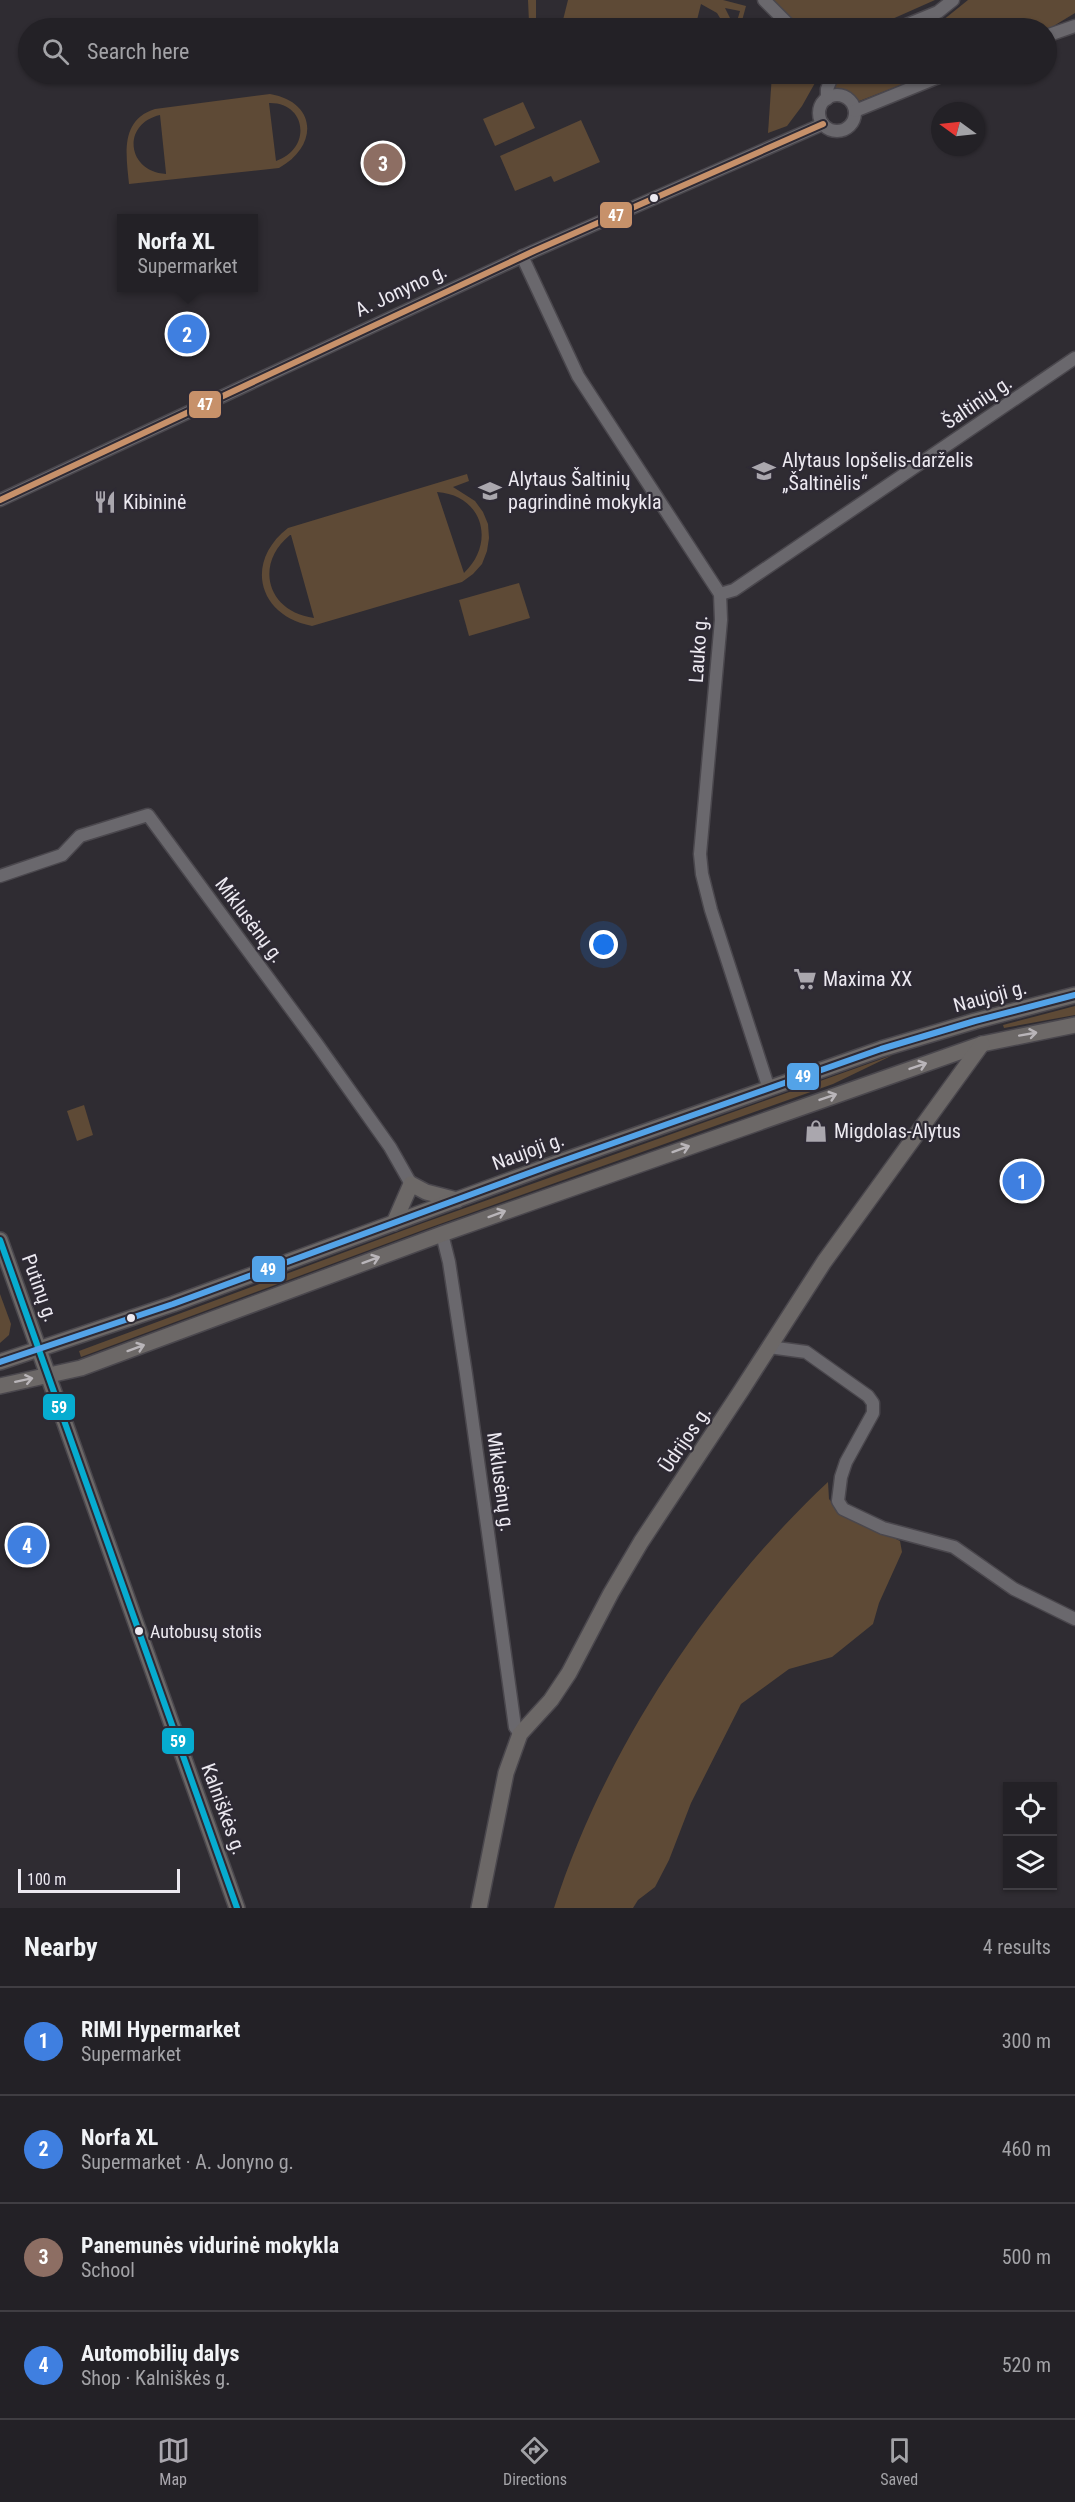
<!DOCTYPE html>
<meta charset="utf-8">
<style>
:root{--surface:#232126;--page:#2b292e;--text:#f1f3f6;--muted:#a3a3a7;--line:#403e43;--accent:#aaa7ae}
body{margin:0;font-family:"Roboto Condensed",sans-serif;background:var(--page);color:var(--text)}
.controls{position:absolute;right:18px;bottom:18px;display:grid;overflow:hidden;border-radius:0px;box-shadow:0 2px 4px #0004}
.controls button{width:54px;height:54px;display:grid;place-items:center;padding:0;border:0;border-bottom:2px solid var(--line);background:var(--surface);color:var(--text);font:30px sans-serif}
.compass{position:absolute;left:931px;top:102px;width:54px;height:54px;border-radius:50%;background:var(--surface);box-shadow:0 2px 4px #0004;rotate:285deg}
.scale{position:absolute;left:18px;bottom:15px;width:162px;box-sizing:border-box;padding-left:6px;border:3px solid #ece9f0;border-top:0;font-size:16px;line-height:21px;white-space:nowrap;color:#ece9f0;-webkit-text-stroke:4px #2e2a34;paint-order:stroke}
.you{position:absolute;left:604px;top:945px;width:21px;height:21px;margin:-15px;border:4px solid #fff;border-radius:50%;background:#1a73e8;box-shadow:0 0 0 9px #1a73e833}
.badge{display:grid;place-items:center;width:39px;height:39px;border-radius:50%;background:var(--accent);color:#fff;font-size:20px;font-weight:700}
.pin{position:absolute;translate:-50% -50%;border:3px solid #fff;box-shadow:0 2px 6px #0006}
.popup{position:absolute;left:117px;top:214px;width:141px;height:78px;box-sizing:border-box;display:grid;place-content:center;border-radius:0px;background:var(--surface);filter:drop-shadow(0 2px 4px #0005);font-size:20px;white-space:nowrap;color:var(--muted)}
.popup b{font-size:22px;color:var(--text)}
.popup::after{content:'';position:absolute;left:50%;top:100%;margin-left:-12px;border:12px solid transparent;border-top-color:var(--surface)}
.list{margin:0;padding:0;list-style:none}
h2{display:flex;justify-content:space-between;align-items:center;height:78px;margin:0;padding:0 24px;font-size:26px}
h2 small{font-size:20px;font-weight:400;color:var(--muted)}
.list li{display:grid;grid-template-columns:39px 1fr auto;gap:18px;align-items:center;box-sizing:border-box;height:108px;padding:0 24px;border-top:2px solid var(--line)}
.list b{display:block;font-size:22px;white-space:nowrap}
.list p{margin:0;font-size:20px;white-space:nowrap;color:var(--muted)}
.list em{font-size:20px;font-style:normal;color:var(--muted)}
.icon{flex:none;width:33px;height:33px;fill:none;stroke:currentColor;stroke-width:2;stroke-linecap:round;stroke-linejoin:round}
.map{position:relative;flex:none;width:1075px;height:1908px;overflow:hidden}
.search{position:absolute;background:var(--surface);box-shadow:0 2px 4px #0004;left:18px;right:18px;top:18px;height:66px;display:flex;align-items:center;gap:15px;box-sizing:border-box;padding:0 21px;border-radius:33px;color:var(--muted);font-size:22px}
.sheet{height:510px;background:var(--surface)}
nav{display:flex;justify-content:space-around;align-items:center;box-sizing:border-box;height:84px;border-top:2px solid var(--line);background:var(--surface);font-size:16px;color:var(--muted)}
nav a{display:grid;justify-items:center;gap:3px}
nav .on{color:var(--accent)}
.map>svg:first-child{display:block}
</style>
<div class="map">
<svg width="1075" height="1908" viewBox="0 0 1075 1908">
<rect width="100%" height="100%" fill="#2f2c32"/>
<!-- green -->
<g fill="#5e4a36" fill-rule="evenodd">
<path d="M 528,0 L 536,0 L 536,18 L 540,28 L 532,28 L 529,22 Z"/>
<path d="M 568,0 L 723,0 L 746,6 L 740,28 L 735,28 L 740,11 L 725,8 L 735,28 L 726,28 L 717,13 L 701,4 L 695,28 L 561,28 Z"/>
<path d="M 771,0 L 935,0 L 872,28 L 775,28 L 776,5 Z"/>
<path d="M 968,0 L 1075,0 L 1075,13 L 1047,30 L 928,28 L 937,25 Z"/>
<path d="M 642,74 L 683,74 L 683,76 L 720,74 C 696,92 669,80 642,74 Z"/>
<path d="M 772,74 L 820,74 L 802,106 L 787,126 L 768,133 Z"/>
<path d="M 842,74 L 929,74 L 849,105 L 841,103 C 831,93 835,84 842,74 Z"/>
<path d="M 270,94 C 317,102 319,146 279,168 L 129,184 C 126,154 120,120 155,109 ZM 269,103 C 307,102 312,149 276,161 ZM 160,115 L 166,173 L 166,174 C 127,172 121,124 160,115 Z"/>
<path d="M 523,102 L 535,128 L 495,146 L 483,119 Z"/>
<path d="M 581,120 L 600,162 L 554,182 L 551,176 L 515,191 L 500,156 Z"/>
<path d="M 467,474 L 469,481 L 453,487 L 475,501 L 483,512 L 488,524 L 489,538 L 487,551 L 482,564 L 473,574 L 462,582 L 312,626 C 258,616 244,562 288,528 ZM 437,492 C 483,495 496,543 464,573 ZM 290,535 L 291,535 L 314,618 C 267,612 254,564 290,535 Z"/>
<path d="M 519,583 L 530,618 L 469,636 L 459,600 Z"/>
<path d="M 1075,1006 L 1075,1015 L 1004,1028 L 1003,1025 Z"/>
<path d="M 893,1055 L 833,1084 L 426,1229 L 81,1357 L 79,1351 L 423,1223 Z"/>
<path d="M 84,1105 L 93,1135 L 77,1141 L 67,1111 Z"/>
<path d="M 0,1294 L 11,1324 L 9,1335 L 0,1343 Z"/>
<path d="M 828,1482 L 829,1499 L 839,1511 L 900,1541 L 902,1552 L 879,1603 L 873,1624 L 832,1657 L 789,1669 L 741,1704 L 691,1803 L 669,1860 L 655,1887 L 638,1900 L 633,1908 L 554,1908 C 604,1752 708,1594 828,1482 Z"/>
</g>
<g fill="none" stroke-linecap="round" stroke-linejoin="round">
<!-- minor casing -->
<g stroke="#4a474d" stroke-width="15">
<g id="minor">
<path d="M 764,0 L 792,28"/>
<path d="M 899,28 L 938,12 L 953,0"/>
<path d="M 1046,36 L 1075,26"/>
<circle cx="837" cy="113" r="18"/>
<path d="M 827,99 L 827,89 L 833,74"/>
<path d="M 855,111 L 946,74"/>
<path d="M 522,256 L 578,376 L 720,594 L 721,620 L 700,854 L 702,874 L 711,910 L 769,1089"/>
<path d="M 0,500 L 534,251 L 823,124"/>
<path d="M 720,594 L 734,590 L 1075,358"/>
<path d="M 0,876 L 62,855 L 80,836 L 148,815 L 317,1044 L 390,1147 L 411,1184"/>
<path d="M 442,1234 L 449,1262 L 466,1374 L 515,1727 L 520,1734"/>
<path d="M 769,1347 L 806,1352 L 868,1396 L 873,1403 L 873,1413 L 846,1462 L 841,1477 L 838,1501 L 843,1509 L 883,1528 L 954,1547 L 1014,1589 L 1075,1619"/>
</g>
</g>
<!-- major casing -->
<g stroke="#4a474d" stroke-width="18">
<g id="major">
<path d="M 394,1223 L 411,1184 L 426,1192 L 457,1200"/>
<path d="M 0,1240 L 237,1908"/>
<path d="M 0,1362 L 173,1304 L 551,1165 L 881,1049 L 975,1021 L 1075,995"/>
<path d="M 0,1386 L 81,1368 L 442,1234 L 982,1044 L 1075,1025"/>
<path d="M 479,1908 L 506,1773 L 520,1734 L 551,1700 L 569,1673 L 611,1593 L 641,1542 L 741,1391 L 824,1262 L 982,1044"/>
</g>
</g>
<!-- minor -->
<use href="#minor" stroke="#6a686d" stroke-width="12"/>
<!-- major -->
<use href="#major" stroke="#6c6867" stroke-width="15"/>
<!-- bus-1 casing -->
<g stroke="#2e2a34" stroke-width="10">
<path id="bus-1" d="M 0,500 L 534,251 L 823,124"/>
</g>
<!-- bus-2 casing -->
<g stroke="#2e2a34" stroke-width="10">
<path id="bus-2" d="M 0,1240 L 237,1908"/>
</g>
<!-- bus-3 casing -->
<g stroke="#2e2a34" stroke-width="10">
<path id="bus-3" d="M 0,1362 L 173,1304 L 551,1165 L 881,1049 L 975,1021 L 1075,995"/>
</g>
<!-- bus-1 -->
<use href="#bus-1" stroke="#c7916a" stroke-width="6"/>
<!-- bus-2 -->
<use href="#bus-2" stroke="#06acd0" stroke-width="6"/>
<!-- bus-3 -->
<use href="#bus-3" stroke="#53a3e8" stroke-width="6"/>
</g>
<!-- one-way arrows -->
<defs><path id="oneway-shaft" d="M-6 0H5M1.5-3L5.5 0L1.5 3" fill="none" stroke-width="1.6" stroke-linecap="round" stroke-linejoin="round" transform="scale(1.5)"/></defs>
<g stroke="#b9b5b9">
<use href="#oneway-shaft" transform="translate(1028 1034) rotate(-10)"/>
<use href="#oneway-shaft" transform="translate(918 1066) rotate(-19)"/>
<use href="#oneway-shaft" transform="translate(828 1097) rotate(-19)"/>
<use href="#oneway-shaft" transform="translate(681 1149) rotate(-20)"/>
<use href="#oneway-shaft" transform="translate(497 1214) rotate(-20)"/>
<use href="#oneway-shaft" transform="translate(371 1260) rotate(-20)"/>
<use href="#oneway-shaft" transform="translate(136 1348) rotate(-20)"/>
<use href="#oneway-shaft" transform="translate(24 1380) rotate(-12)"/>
</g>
<!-- icons -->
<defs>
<g id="school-bare" transform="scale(1.8)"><path d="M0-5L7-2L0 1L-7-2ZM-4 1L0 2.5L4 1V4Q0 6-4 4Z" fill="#aaa7ae" stroke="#2e2a34" stroke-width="2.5" paint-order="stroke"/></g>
<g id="restaurant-bare" transform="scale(1.8)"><path d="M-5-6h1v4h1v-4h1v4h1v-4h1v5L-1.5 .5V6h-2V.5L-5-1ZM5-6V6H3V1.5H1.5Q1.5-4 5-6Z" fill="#aaa7ae" stroke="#2e2a34" stroke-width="2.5" paint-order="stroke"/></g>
<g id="supermarket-bare" transform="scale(1.8)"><path d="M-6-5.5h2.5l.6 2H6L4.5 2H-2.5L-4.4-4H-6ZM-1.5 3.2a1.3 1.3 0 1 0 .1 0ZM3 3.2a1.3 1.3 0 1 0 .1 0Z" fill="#aaa7ae" stroke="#2e2a34" stroke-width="2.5" paint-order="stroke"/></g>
<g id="shop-bare" transform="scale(1.8)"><path d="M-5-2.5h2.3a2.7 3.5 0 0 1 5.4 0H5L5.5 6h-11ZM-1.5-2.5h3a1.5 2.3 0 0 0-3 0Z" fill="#aaa7ae" stroke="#2e2a34" stroke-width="2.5" paint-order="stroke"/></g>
</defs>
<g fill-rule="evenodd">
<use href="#school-bare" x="764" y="471"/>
<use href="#school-bare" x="490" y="491"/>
<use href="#restaurant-bare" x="105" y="502"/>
<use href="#supermarket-bare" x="805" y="979"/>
<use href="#shop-bare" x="816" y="1131"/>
</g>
<!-- markers -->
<g fill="#ece9f0" stroke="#2e2a34" stroke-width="2">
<circle cx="654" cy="198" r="5"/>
<circle cx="131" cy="1318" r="5"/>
<circle cx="139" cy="1631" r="5"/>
</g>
<g text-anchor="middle" stroke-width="4.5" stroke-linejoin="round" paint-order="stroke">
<!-- bus labels -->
<g font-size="18" fill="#ece9f0" stroke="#2e2a34" text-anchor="start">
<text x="150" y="1638">Autobusų stotis</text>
</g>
<!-- street labels -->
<g font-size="20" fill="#ece9f0" stroke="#2e2a34">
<text transform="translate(401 290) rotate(-25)" y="7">A. Jonyno g.</text>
<text transform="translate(977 402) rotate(-34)" y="7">Šaltinių g.</text>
<text transform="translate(698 649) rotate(-86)" y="7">Lauko g.</text>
<text transform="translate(250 920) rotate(53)" y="7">Miklusėnų g.</text>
<text transform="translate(990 996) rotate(-15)" y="7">Naujoji g.</text>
<text transform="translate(528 1151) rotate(-20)" y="7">Naujoji g.</text>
<text transform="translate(40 1288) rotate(70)" y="7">Putinų g.</text>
<text transform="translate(685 1439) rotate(-56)" y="7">Ūdrijos g.</text>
<text transform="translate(501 1482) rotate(82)" y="7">Miklusėnų g.</text>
<text transform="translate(224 1809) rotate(70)" y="7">Kalniškės g.</text>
</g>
<!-- poi labels -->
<g font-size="20" fill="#ece9f0" stroke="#2e2a34" text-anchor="start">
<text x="782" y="467">Alytaus lopšelis-darželis<tspan x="782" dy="23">„Šaltinėlis“</tspan></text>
<text x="508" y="486">Alytaus Šaltinių<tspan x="508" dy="23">pagrindinė mokykla</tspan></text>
<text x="123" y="509">Kibininė</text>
<text x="823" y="986">Maxima XX</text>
<text x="834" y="1138">Migdolas-Alytus</text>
</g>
</g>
<g stroke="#2e2a34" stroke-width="2">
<rect x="599" y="201" width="34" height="28" rx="6" fill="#c7916a"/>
<rect x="188" y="390" width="34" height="29" rx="6" fill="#c7916a"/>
<rect x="786" y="1062" width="34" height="29" rx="6" fill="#53a3e8"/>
<rect x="251" y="1255" width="35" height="28" rx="6" fill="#53a3e8"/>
<rect x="42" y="1393" width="34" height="28" rx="6" fill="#06acd0"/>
<rect x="161" y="1727" width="34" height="28" rx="6" fill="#06acd0"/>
</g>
<g font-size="16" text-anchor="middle" font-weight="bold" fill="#fff">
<text x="616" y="221">47</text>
<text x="205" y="410">47</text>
<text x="803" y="1082">49</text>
<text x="268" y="1275">49</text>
<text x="59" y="1413">59</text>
<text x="178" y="1747">59</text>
</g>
</svg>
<div class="controls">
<button><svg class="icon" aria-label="locate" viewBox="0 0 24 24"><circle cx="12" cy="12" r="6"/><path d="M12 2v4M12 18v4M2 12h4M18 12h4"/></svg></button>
<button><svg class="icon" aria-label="layers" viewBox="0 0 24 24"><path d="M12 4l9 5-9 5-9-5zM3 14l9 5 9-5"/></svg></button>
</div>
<svg class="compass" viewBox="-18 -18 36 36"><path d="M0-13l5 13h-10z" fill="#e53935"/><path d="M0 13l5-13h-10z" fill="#a3a3a7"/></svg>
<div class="scale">100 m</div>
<div class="you"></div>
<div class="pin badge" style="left:1022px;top:1181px;background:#3f7fe0">1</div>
<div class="pin badge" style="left:187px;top:334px;background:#3f7fe0">2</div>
<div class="popup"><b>Norfa XL</b>Supermarket</div>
<div class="pin badge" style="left:383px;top:163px;background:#8d6e63">3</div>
<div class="pin badge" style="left:27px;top:1545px;background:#3f7fe0">4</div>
<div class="search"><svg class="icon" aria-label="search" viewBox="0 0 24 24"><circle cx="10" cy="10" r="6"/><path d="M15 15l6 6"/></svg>Search here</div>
</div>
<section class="sheet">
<h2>Nearby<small>4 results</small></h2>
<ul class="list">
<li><span class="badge" style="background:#3f7fe0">1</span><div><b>RIMI Hypermarket</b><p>Supermarket</p></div><em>300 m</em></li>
<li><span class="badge" style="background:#3f7fe0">2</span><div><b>Norfa XL</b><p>Supermarket · A. Jonyno g.</p></div><em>460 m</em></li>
<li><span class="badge" style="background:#8d6e63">3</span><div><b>Panemunės vidurinė mokykla</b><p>School</p></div><em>500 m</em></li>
<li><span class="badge" style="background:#3f7fe0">4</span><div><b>Automobilių dalys</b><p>Shop · Kalniškės g.</p></div><em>520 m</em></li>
</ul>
</section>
<nav>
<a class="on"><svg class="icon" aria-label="map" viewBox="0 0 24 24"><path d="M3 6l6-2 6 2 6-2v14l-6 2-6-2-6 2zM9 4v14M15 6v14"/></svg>Map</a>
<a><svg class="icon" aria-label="directions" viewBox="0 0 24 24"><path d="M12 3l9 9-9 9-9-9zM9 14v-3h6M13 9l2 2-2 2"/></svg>Directions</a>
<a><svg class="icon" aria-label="saved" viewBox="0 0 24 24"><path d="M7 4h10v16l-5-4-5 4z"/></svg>Saved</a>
</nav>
